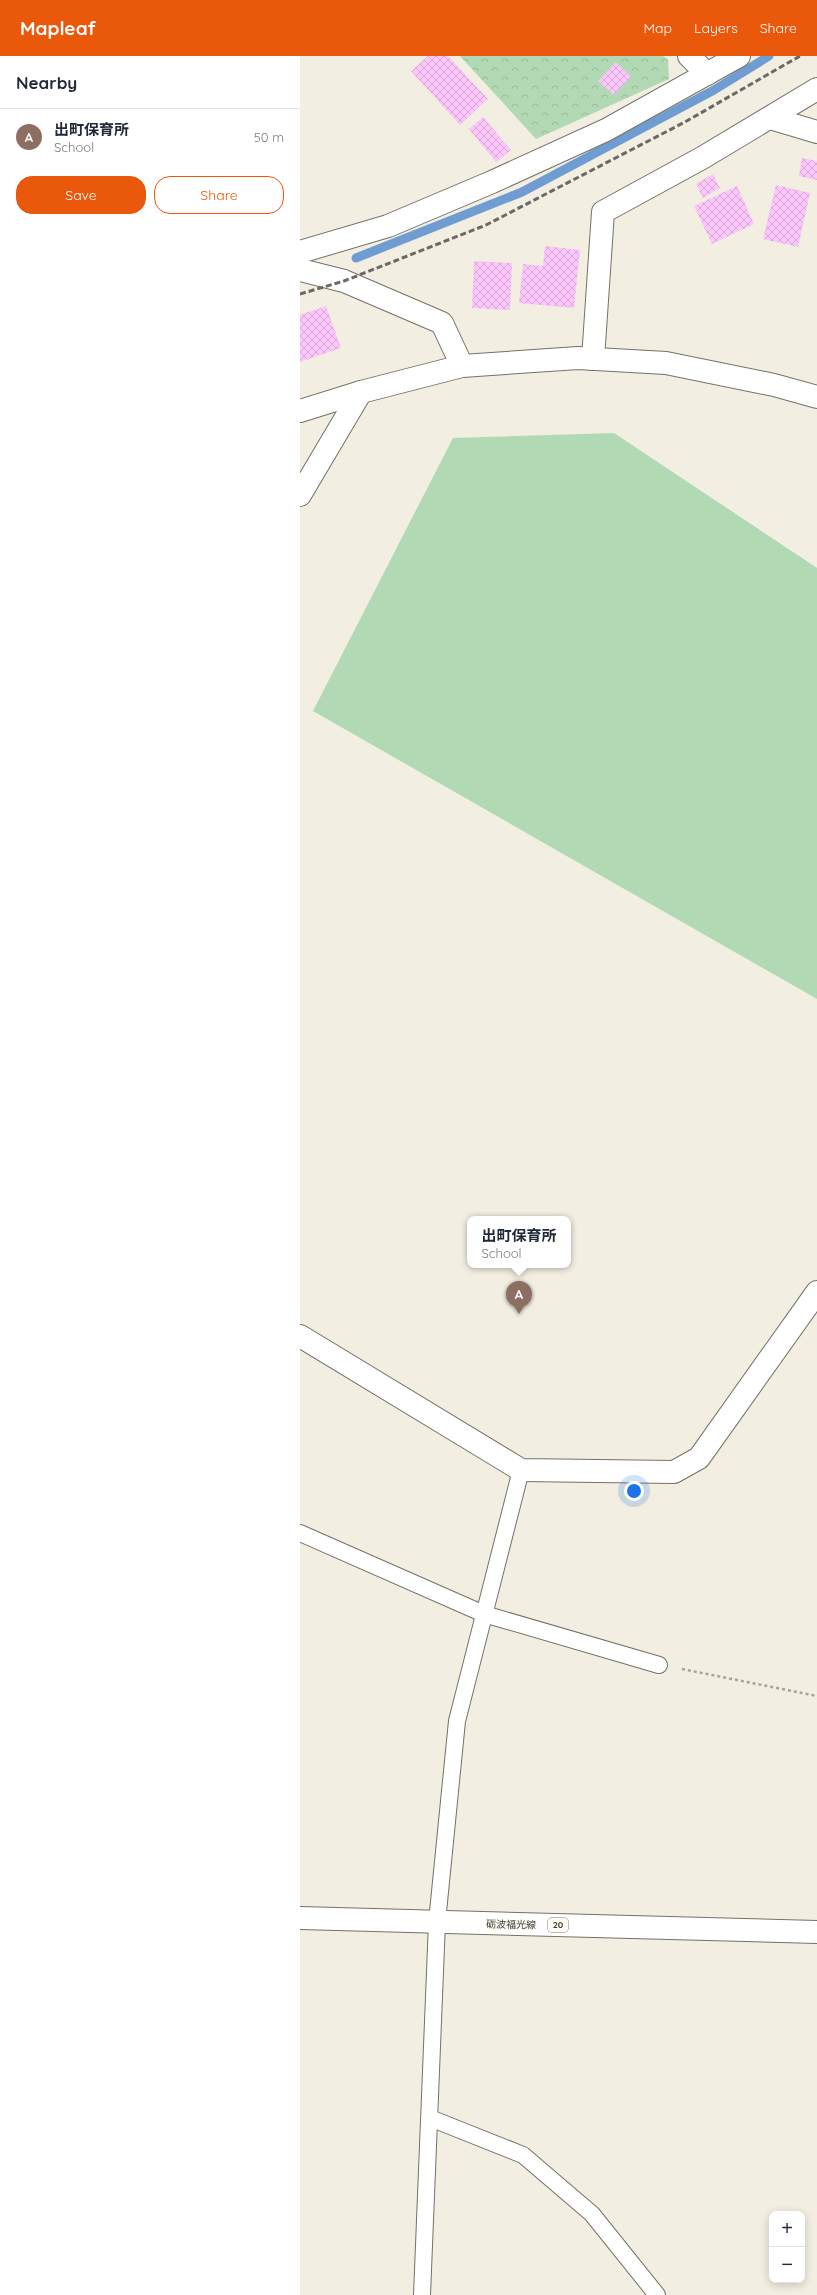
<!DOCTYPE html>
<meta charset="utf-8">
<style>
:root{--surface:#fff;--page:#f2f2f3;--text:#1f2937;--muted:#747a83;--line:#e0e1e3;--accent:#ea580c}
body{margin:0;font-family:Quicksand,"Noto Sans JP",sans-serif;background:var(--page);color:var(--text)}
.controls{position:absolute;right:12px;bottom:12px;display:grid;overflow:hidden;border-radius:8px;box-shadow:0 2px 10px #0003}
.controls button{width:36px;height:36px;display:grid;place-items:center;padding:0;border:0;border-bottom:1px solid var(--line);background:var(--surface);color:var(--text);font:20px sans-serif}
.you{position:absolute;left:334px;top:1435px;width:14px;height:14px;margin:-10px;border:3px solid #fff;border-radius:50%;background:#1a73e8;box-shadow:0 0 0 6px #1a73e833}
.badge{display:grid;place-items:center;width:26px;height:26px;border-radius:50%;background:var(--accent);color:#fff;font-size:13px;font-weight:700}
.pin{position:absolute;translate:-50% -33px;filter:drop-shadow(0 1px 2px #0008)}
.pin::after{content:'';position:absolute;top:21px;width:14px;height:12px;background:inherit;clip-path:polygon(0 0,100% 0,50% 100%)}
.popup{position:absolute;left:167px;top:1160px;width:104px;height:52px;box-sizing:border-box;display:grid;place-content:center;border-radius:8px;background:var(--surface);filter:drop-shadow(0 1px 3px #0005);font-size:13px;white-space:nowrap;color:var(--muted)}
.popup b{font-size:15px;color:var(--text)}
.popup::after{content:'';position:absolute;left:50%;top:100%;margin-left:-8px;border:8px solid transparent;border-top-color:var(--surface)}
.list{margin:0;padding:0;list-style:none}
h2{display:flex;justify-content:space-between;align-items:center;height:52px;margin:0;padding:0 16px;font-size:17px}
h2 small{font-size:13px;font-weight:400;color:var(--muted)}
.list li{display:grid;grid-template-columns:26px 1fr auto;gap:12px;align-items:center;box-sizing:border-box;height:56px;padding:0 16px;border-top:1px solid var(--line)}
.list b{display:block;font-size:15px;white-space:nowrap}
.list p{margin:0;font-size:13px;white-space:nowrap;color:var(--muted)}
.list em{font-size:13px;font-style:normal;color:var(--muted)}
.actions{display:flex;gap:8px;padding:12px 16px}
.actions a{flex:1;padding:9px 0;border:1px solid var(--accent);border-radius:16px;text-align:center;font-size:14px;color:var(--accent)}
.actions .main{background:var(--accent);color:#fff}
.map{position:relative;flex:none;width:517px;height:2239px;overflow:hidden}
header{display:flex;align-items:center;gap:24px;box-sizing:border-box;height:56px;padding:0 20px;background:var(--accent);color:#fff}
header strong{font-size:19px}
nav{display:flex;gap:22px;margin-inline-start:auto;font-size:14px}
main{display:flex}
aside{flex:1;background:var(--surface)}
.map>svg:first-child{display:block}
</style>
<header>
<strong>Mapleaf</strong>
<nav><a>Map</a><a>Layers</a><a>Share</a></nav>
</header>
<main>
<aside>
<h2>Nearby<small></small></h2>
<ul class="list">
<li><span class="badge" style="background:#8d6e63">A</span><div><b>出町保育所</b><p>School</p></div><em>50 m</em></li>
</ul>
<div class="actions"><a class="main">Save</a><a>Share</a></div>
</aside>
<div class="map">
<svg width="517" height="2239" viewBox="0 0 517 2239">
<defs>
<pattern id="park-crowns" width="20" height="18" patternUnits="userSpaceOnUse"><rect width="20" height="18" fill="#b1d9b3"/><path d="M2 6a3 3 0 1 1 6 0M12 15a3 3 0 1 1 6 0" fill="none" stroke="#99bb9b"/></pattern>
<pattern id="building-cross-hatch" width="8" height="8" patternUnits="userSpaceOnUse"><rect width="8" height="8" fill="#fbc6fa"/><path d="M0 0l8 8M0 8l8-8" fill="none" stroke="#d8abd7"/></pattern>
</defs>
<rect width="100%" height="100%" fill="#f2eee2"/>
<!-- park -->
<path fill="url(#park-crowns)" d="M 160,0 L 363,0 L 368,4 L 369,23 L 236,83 Z"/>
<!-- pitch -->
<path fill="#b1d9b3" d="M 314,377 L 517,512 L 517,943 L 13,655 L 153,382 Z"/>
<g fill="none" stroke-linecap="round" stroke-linejoin="round">
<!-- stream -->
<path stroke="#709dd1" stroke-width="9" d="M 56,202 L 222,136 L 414,34 L 469,0"/>
</g>
<!-- building -->
<g fill="url(#building-cross-hatch)">
<path d="M 128,0 L 148,0 L 188,43 L 160,69 L 111,15 Z"/>
<path d="M 316,6 L 331,21 L 314,39 L 298,25 Z"/>
<path d="M 183,61 L 211,94 L 196,106 L 169,73 Z"/>
<path d="M 502,102 L 517,105 L 517,124 L 499,120 Z"/>
<path d="M 413,118 L 420,132 L 403,142 L 396,128 Z"/>
<path d="M 476,129 L 510,137 L 498,191 L 463,183 Z"/>
<path d="M 437,130 L 454,168 L 412,188 L 394,150 Z"/>
<path d="M 245,190 L 280,194 L 274,252 L 219,247 L 223,208 L 243,210 Z"/>
<path d="M 174,205 L 212,207 L 210,254 L 172,252 Z"/>
<path d="M 26,250 L 41,292 L 0,306 L 0,259 Z"/>
</g>
<g fill="none" stroke-linecap="round" stroke-linejoin="round">
<!-- lane casing -->
<g stroke="#747166" stroke-width="18">
<g id="lane">
<path d="M 0,1477 L 184,1558 L 359,1609"/>
<path d="M 130,2062 L 223,2099 L 292,2158 L 357,2239"/>
<path d="M 122,2239 L 137,1866 L 157,1665 L 221,1414"/>
</g>
</g>
<!-- street casing -->
<g stroke="#747166" stroke-width="24">
<g id="street">
<path d="M 389,0 L 407,18"/>
<path d="M 470,62 L 517,76"/>
<path d="M 0,196 L 88,170 L 192,126 L 306,74 L 439,0"/>
<path d="M 0,214 L 44,225 L 142,267 L 162,310"/>
<path d="M 293,303 L 303,156 L 402,102 L 517,33"/>
<path d="M 0,439 L 61,336"/>
<path d="M 0,1280 L 221,1414 L 374,1416 L 399,1402 L 517,1236"/>
</g>
</g>
<!-- secondary casing -->
<g stroke="#747166" stroke-width="24">
<path id="secondary" d="M 0,355 L 61,336 L 162,310 L 278,302 L 366,307 L 474,329 L 517,341"/>
</g>
<!-- primary casing -->
<g stroke="#747166" stroke-width="24">
<path id="primary" d="M 0,1862 L 517,1876"/>
</g>
<!-- path -->
<path stroke="#a6a39a" stroke-width="2.5" stroke-dasharray="3 3" stroke-linecap="butt" d="M 382,1613 L 517,1640"/>
<!-- lane -->
<use href="#lane" stroke="#fff" stroke-width="16"/>
<!-- street -->
<use href="#street" stroke="#fff" stroke-width="22"/>
<!-- secondary -->
<use href="#secondary" stroke="#fff" stroke-width="22"/>
<!-- primary -->
<use href="#primary" stroke="#fff" stroke-width="22"/>
<!-- rail -->
<path stroke="#6b6962" stroke-width="3" stroke-dasharray="6 3" stroke-linecap="butt" d="M 0,238 L 44,225 L 186,169 L 385,66 L 500,0"/>
</g>
<g text-anchor="middle" stroke-width="3" stroke-linejoin="round" paint-order="stroke">
<!-- shield labels -->
<rect fill="#fffbf2" stroke="#787670" stroke-width="1" x="248" y="1862" width="20" height="14" rx="3"/>
<g font-size="9" font-weight="bold" fill="#3e3d38">
<text x="258" y="1872">20</text>
</g>
<!-- street labels -->
<g font-size="10" fill="#3e3d38" stroke="#fffbf2">
<text transform="translate(211 1868) rotate(1)" y="4">砺波福光線</text>
</g>
</g>
</svg>
<div class="controls">
<button>+</button>
<button>−</button>
</div>
<div class="you"></div>
<div class="pin badge" style="left:219px;top:1258px;background:#8d6e63">A</div>
<div class="popup"><b>出町保育所</b>School</div>
</div>
</main>
